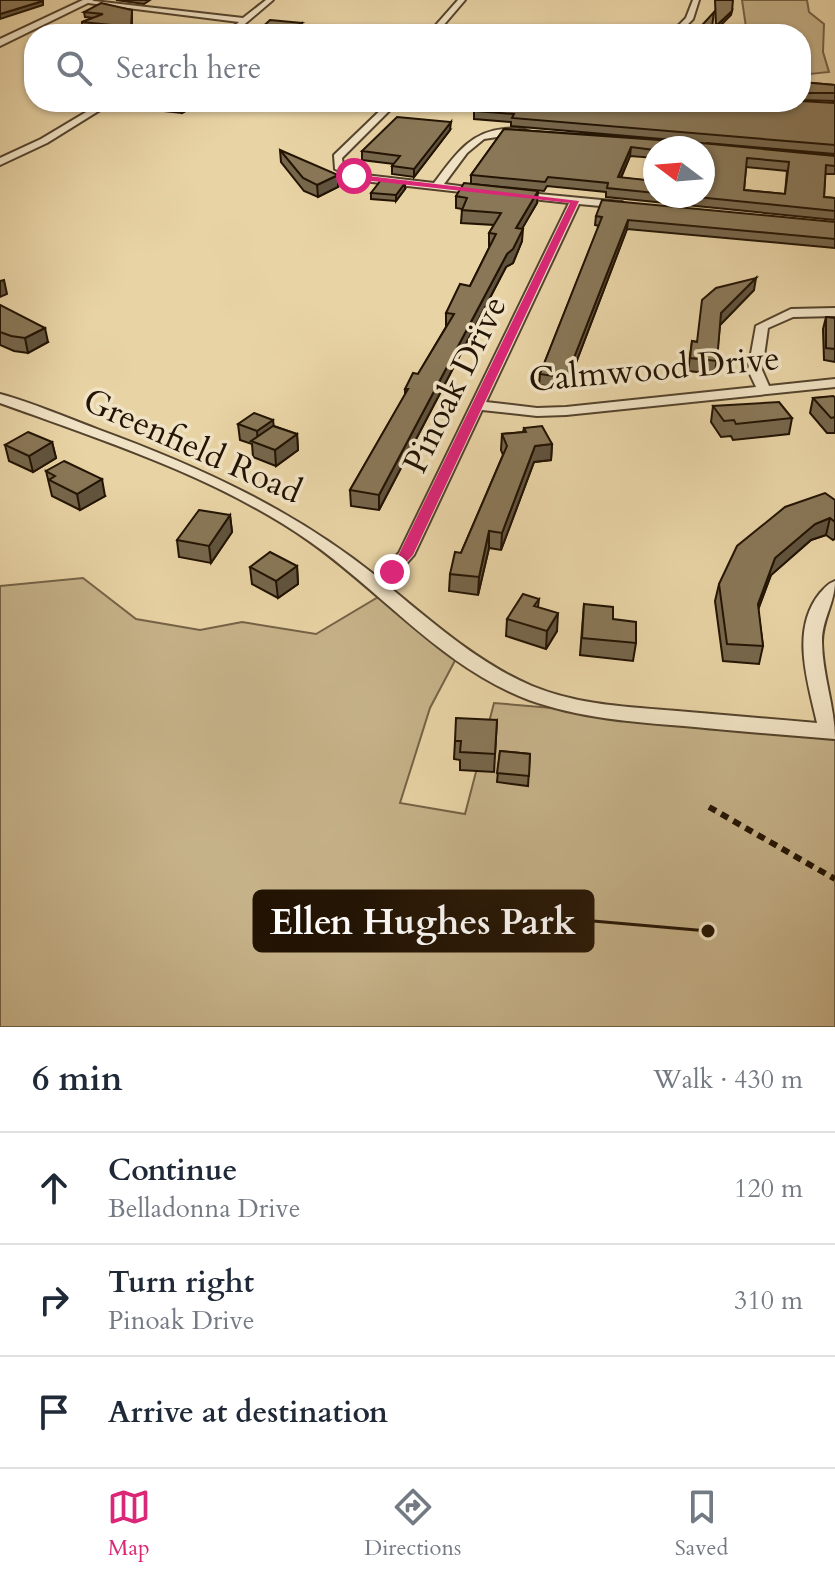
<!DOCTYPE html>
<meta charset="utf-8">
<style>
:root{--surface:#fff;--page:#f6f6f7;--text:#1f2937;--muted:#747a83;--line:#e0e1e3;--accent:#db2777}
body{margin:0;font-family:Cardo,serif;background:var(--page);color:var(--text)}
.compass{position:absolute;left:643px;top:136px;width:72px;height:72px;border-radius:50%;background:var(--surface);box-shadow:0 2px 6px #0004;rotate:286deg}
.stop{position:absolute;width:24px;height:24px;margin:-18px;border:6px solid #db2777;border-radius:50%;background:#fff}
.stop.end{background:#db2777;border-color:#fff;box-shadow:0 2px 8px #0008}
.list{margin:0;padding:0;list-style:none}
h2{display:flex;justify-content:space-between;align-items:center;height:104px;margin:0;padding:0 32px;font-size:34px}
h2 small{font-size:26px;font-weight:400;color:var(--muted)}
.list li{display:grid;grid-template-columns:52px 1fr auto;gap:24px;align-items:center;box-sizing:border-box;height:112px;padding:0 32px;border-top:2px solid var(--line)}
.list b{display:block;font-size:30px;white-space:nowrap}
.list p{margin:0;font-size:26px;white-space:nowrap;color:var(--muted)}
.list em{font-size:26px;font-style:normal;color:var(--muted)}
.icon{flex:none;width:44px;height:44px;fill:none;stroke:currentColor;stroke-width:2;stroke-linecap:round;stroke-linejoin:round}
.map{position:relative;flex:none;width:835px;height:1027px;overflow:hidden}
.search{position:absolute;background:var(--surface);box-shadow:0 2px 6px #0004;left:24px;right:24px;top:24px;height:88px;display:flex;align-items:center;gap:20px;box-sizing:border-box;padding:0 28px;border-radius:32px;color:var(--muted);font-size:30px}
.sheet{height:440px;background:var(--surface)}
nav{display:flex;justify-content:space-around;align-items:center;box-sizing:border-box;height:112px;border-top:2px solid var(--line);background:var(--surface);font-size:22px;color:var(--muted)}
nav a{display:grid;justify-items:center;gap:4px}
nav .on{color:var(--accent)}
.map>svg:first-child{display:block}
</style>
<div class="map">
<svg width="835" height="1027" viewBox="0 0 835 1027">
<rect width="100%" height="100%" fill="#e8d3a5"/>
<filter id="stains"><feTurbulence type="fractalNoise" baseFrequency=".0025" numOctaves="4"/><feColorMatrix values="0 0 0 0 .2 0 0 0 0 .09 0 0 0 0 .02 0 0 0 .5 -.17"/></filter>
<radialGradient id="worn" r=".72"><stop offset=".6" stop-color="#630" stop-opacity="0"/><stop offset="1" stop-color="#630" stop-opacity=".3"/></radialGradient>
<!-- green -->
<g fill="#c6b289" stroke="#746246" stroke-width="2">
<path d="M 742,0 L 807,0 L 809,12 L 824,24 L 823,52 L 829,72 L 801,75 L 801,34 L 747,34 Z"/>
<path d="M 83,578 L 136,619 L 200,630 L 242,622 L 316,634 L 385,593 L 459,653 L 430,708 L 400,803 L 465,814 L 494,703 L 835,732 L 835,1027 L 0,1027 L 0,586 Z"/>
</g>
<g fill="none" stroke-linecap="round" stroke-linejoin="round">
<!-- minor casing -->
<g stroke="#54432c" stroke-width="4">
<g id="minor">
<path d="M 85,0 L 243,18 L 266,0 L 273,0 L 233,34 L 225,34 L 239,22 L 88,3 Z"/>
<path d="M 458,0 L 465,0 L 436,34 L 428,34 Z"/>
<path d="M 693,0 L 699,0 L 693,19 L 678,34 L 670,34 L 686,18 Z"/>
<path d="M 103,102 L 113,102 L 47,143 L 0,165 L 0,158 L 41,139 Z"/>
<path d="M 389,102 L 398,102 L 342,158 L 343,165 L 365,175 L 434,183 C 454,157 469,132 504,129 C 513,128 522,128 530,132 L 484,139 L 467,153 L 444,184 L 483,189 L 483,193 L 479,194 L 363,181 L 335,169 L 334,155 Z"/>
<path d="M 518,192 L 622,202 L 627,205 L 622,208 L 579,204 L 486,402 L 537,408 L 566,407 L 756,387 L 748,370 L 756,326 L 791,309 L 835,308 L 835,316 L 793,317 L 768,328 L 762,370 L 769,386 L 835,379 L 835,387 L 566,415 L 537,416 L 482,410 L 414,555 L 387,585 C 432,622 478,663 532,686 C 578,705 628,707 677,711 C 724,715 770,719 817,723 C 808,682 790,630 820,593 C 826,587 827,584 835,581 C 835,603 822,619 822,641 C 822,675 835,706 835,739 C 785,735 734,731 684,726 C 632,722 579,718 529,700 C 443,668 382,592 309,541 C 217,477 105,441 0,403 L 0,394 C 33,403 65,417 97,429 C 198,466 292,509 376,576 L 399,553 L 569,203 L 514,197 L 513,195 Z"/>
</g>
</g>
<!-- tertiary casing -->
<g stroke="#54432c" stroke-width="4">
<path id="tertiary" d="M 83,0 L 94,0 L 0,46 L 0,39 Z"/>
</g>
<!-- path -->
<path stroke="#221303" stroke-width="6" stroke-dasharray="8 6" stroke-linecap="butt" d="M 709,807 L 835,879"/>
<!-- minor -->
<use href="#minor" fill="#f0e2c4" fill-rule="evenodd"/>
<!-- tertiary -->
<use href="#tertiary" fill="#f0e2c4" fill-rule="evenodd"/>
</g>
<!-- wall -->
<g fill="#76664b" stroke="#221303" stroke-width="2" fill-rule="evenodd">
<path d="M 116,0 L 150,0 L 144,4 Z"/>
<path d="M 132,10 L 132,32 L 82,27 L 82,22 L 94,18 L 85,17 L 84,12 Z"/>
<path d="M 801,82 L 835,85 L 835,101 L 801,100 Z"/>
<path d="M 154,102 L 202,102 L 182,113 L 155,110 Z"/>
<path d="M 835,103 L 835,154 L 706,143 L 835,156 L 835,174 L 825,174 L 824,197 L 835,198 L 835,220 L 606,197 L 606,192 L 547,186 L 544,191 L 471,184 L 471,175 L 504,129 L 697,142 L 511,126 L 511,122 L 474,119 L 474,111 L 588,111 ZM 655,148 L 703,148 L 703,196 L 655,196 L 655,177 L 654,181 L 621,178 L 630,156 L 655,158 ZM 746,167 L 787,171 L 785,194 L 744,190 Z"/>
<path d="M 450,130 L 414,177 L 392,174 L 392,166 L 394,164 L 362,160 L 362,151 Z"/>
<path d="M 280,150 L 338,187 L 318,197 L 304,191 L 281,162 Z"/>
<path d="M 405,189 L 396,201 L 371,199 L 371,193 Z"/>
<path d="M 456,196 L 537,203 L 522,228 L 522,241 L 513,263 L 506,267 L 379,510 L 351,506 L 350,490 L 405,395 L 405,389 L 418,374 L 446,327 L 446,313 L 470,286 L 490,246 L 489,246 L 489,233 L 494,225 L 461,223 L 462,209 L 456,208 Z"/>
<path d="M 596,216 L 835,222 L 835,248 L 627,229 L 566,389 L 539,385 L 540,374 L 599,226 L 595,225 Z"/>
<path d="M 754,290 L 720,325 L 715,374 L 688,371 L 692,341 L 697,342 Z"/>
<path d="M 0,305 L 48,342 L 28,353 L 14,351 L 0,345 Z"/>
<path d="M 826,317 L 835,318 L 835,362 L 824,360 L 823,329 Z"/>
<path d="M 835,397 L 835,433 L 827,433 L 810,413 L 813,398 Z"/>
<path d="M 713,406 L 792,418 L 789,434 L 733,440 L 731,436 L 721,437 L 711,422 Z"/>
<path d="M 238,424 L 274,426 L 297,434 L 298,450 L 276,466 L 253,457 L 252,444 L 240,440 Z"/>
<path d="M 524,428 L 552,444 L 551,460 L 534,462 L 501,550 L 489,548 L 478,595 L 449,591 L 450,574 L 461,553 L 503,455 L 501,450 L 502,434 L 523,432 Z"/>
<path d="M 52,442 L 56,458 L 33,472 L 9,461 L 5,445 Z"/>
<path d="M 46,471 L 105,496 L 80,510 L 52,496 Z"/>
<path d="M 835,500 L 835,539 L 833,540 L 826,535 L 811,540 L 771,575 L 758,609 L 763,646 L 759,664 L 723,661 L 715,601 L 719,584 Z"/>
<path d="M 230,515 L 232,532 L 211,563 L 179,557 L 177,540 Z"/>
<path d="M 297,566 L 298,584 L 278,598 L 252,584 L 250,567 Z"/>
<path d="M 539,599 L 538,607 L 557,631 L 546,649 L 506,636 L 507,619 Z"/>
<path d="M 584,604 L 613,619 L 636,643 L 633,661 L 580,655 Z"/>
<path d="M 497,720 L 494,772 L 460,770 L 460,760 L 454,759 L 455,741 Z"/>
<path d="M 500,751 L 530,754 L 528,786 L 497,782 Z"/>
</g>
<!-- shaded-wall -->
<g fill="#60533d" stroke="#221303" stroke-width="2">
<path d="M 43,1 L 43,5 L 0,19 L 0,14 Z"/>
<path d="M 732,11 L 731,15 L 715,31 L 716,26 Z"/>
<path d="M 302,23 L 302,30 L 296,34 L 283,34 Z"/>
<path d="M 183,102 L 202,102 L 182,113 L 181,103 Z"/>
<path d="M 451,122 L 450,130 L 414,177 L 414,169 Z"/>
<path d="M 631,147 L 630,156 L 617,186 L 618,177 Z"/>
<path d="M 338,175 L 338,187 L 318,197 L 317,185 Z"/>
<path d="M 405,183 L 405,189 L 396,201 L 396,195 Z"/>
<path d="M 538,191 L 537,203 L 515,241 L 516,228 Z"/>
<path d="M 628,220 L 627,229 L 566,389 L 566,378 Z"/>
<path d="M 523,229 L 522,241 L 513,263 L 506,267 L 379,510 L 379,495 L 507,254 Z"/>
<path d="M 756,278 L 754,290 L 719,326 L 721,313 Z"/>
<path d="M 4,280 L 7,294 L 0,297 L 0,281 Z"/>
<path d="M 45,328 L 48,342 L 28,353 L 25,338 Z"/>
<path d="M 273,420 L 275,436 L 258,443 L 257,431 Z"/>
<path d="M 297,434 L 298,450 L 276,466 L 275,450 Z"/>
<path d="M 52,442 L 56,458 L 33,472 L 29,456 Z"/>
<path d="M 552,444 L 551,460 L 534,462 L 501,550 L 502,533 L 535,446 Z"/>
<path d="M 102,479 L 105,496 L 80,510 L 77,494 Z"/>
<path d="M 230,515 L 232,532 L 211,563 L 209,546 Z"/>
<path d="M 830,518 L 826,535 L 811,540 L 771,575 L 754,621 L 758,604 L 775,558 L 815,524 Z"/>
<path d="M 489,531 L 489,548 L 478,595 L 479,577 Z"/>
<path d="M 297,566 L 298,584 L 278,598 L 276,581 Z"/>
<path d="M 558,613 L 557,631 L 546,649 L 547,631 Z"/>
</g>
<!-- building -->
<g fill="#897757" stroke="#221303" stroke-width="2" fill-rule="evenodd">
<path d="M 0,0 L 37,0 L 43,1 L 0,14 Z"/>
<path d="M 715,0 L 733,0 L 732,11 L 716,26 Z"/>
<path d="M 101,3 L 132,10 L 131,27 L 82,22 L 103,14 L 84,12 Z"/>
<path d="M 714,12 L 711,34 L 694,34 Z"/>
<path d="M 270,20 L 302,23 L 283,34 L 255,34 Z"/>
<path d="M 801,82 L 835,85 L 835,93 L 801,93 Z"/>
<path d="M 801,101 L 835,103 L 835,145 L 512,118 L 514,114 L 474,111 L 481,102 L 580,102 L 588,111 L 601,102 Z"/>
<path d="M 397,117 L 451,122 L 414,169 L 392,166 L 400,156 L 362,151 Z"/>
<path d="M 504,129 L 701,143 L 835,156 L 835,166 L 826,165 L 824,197 L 835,198 L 835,211 L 687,196 L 703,196 L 703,148 L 655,148 L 655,150 L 631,147 L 618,177 L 654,181 L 655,177 L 655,193 L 607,188 L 608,183 L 548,177 L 545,182 L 471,175 ZM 747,158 L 789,162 L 785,194 L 744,190 Z"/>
<path d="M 280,150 L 338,175 L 317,185 L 303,178 Z"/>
<path d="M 381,180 L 405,183 L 396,195 L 371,193 Z"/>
<path d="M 464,183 L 538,191 L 516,228 L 523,229 L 513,249 L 507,254 L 379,495 L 350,490 L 408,389 L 405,389 L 413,373 L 418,374 L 454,314 L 446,313 L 460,284 L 470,286 L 496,234 L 489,233 L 501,213 L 462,210 L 467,198 L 456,196 Z"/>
<path d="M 602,200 L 835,222 L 835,239 L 628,220 L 566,378 L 540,374 L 602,217 L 596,216 Z"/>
<path d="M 756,278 L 721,313 L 717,361 L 690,358 L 692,341 L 697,342 L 702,300 L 716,288 Z"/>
<path d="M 0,305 L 45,328 L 25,338 L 11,336 L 0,332 Z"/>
<path d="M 826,317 L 835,318 L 835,349 L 826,348 Z"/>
<path d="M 833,396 L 835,397 L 835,417 L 831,418 L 813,398 Z"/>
<path d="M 779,402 L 792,418 L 736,424 L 734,420 L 724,421 L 713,406 Z"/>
<path d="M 254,413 L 273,420 L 257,431 L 238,424 Z"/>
<path d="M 273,426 L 297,434 L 275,450 L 251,441 Z"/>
<path d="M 542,426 L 552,444 L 535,446 L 502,533 L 489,531 L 479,577 L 450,574 L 455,552 L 461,553 L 507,446 L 502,434 L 526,432 L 524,428 Z"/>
<path d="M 28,432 L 52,442 L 29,456 L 5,445 Z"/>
<path d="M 64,461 L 102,479 L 77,494 L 49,480 L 55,476 L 46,471 Z"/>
<path d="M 825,493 L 835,500 L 835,522 L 830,518 L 815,524 L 775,558 L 758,604 L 763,646 L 727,644 L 719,584 L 737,546 L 785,507 Z"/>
<path d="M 199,510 L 230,515 L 209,546 L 177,540 Z"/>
<path d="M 270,552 L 297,566 L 276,581 L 250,567 Z"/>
<path d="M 523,594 L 539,599 L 534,606 L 558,613 L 547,631 L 507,619 Z"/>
<path d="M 584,604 L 613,607 L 613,619 L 636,622 L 636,643 L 582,638 Z"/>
<path d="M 456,718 L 497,720 L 495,754 L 460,752 L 461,741 L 455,741 Z"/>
<path d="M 500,751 L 530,754 L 529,776 L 497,773 Z"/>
</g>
<!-- route -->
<path fill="#db2777" d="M 351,174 L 579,201 L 413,555 L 392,577 L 385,572 L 399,554 L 570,203 L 354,179 Z"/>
<g text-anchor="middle" stroke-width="7" stroke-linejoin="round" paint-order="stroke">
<!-- street labels -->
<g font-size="34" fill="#221303" stroke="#f0e2c4">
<text transform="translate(654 368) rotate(-5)" y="12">Calmwood Drive</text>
<text transform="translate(454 384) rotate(-64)" y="12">Pinoak Drive</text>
<text transform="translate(193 445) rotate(24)" y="12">Greenfield Road</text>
</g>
</g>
<!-- callouts -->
<path fill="none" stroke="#221303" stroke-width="3" d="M708 931L593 921"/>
<circle fill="#221303" stroke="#f0e2c4" stroke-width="3" cx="708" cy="931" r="8"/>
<rect fill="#221303" stroke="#221303" stroke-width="3" x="254" y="891" width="339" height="60" rx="8"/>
<g font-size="36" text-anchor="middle" font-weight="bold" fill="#fff">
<text x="423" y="934">Ellen Hughes Park</text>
</g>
<rect width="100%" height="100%" filter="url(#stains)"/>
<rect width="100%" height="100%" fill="url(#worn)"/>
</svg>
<svg class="compass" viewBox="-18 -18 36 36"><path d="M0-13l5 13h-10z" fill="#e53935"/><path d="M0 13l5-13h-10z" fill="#747a83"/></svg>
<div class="stop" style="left:354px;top:176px"></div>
<div class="stop end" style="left:392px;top:572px"></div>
<div class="search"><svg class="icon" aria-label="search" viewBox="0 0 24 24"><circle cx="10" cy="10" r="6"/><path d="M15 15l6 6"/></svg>Search here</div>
</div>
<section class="sheet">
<h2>6 min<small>Walk · 430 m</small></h2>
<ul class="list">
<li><svg class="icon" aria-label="ahead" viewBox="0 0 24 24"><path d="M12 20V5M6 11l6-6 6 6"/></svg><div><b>Continue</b><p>Belladonna Drive</p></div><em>120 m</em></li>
<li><svg class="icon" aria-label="right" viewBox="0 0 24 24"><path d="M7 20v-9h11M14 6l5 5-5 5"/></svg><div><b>Turn right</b><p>Pinoak Drive</p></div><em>310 m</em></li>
<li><svg class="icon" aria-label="arrive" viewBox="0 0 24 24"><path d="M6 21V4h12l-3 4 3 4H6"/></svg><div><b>Arrive at destination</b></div></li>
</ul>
</section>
<nav>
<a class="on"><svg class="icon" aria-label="map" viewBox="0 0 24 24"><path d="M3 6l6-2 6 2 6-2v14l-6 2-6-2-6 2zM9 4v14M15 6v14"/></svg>Map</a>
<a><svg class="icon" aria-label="directions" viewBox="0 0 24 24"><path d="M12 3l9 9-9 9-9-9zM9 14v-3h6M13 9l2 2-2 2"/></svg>Directions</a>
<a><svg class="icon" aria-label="saved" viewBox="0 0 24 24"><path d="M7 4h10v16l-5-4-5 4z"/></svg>Saved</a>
</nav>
